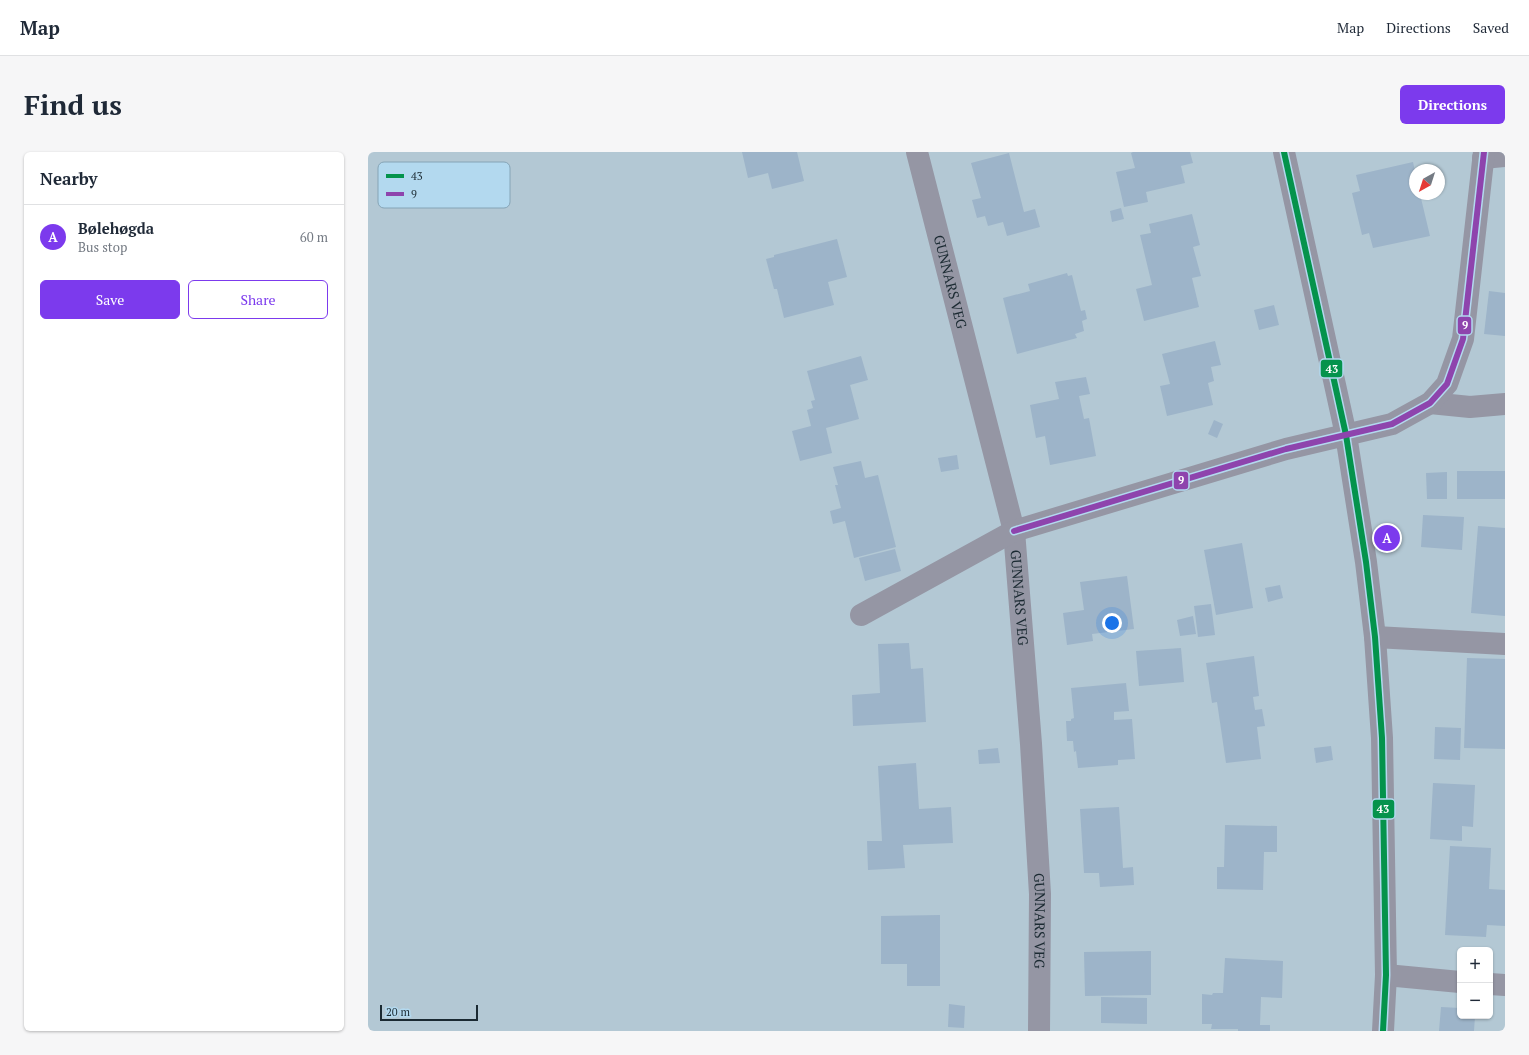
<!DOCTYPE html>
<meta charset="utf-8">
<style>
:root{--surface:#fff;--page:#f6f6f7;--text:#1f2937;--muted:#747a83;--line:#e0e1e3;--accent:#7c3aed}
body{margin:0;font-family:"PT Serif",serif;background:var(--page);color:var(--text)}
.controls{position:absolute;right:12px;bottom:12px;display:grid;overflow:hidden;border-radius:6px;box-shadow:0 1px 3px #0004}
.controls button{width:36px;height:36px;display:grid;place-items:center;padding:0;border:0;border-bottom:1px solid var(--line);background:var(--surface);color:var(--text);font:20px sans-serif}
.compass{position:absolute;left:1041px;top:12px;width:36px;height:36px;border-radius:50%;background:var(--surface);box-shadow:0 1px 3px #0004;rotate:219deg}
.scale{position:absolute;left:12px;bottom:10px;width:98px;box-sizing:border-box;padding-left:4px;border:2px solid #1b2a32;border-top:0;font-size:11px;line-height:14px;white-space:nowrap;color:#1b2a32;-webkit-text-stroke:3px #b3d9ef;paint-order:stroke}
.you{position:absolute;left:744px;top:471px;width:14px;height:14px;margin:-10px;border:3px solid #fff;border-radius:50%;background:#1a73e8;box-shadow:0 0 0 6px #1a73e833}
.badge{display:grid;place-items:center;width:26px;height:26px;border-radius:50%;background:var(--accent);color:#fff;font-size:13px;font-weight:700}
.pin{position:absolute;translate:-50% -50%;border:2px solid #fff;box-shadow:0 1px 4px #0006}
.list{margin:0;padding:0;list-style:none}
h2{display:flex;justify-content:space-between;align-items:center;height:52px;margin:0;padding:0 16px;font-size:17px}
h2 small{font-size:13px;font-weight:400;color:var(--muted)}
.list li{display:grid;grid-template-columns:26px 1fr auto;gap:12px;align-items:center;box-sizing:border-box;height:64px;padding:0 16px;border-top:1px solid var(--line)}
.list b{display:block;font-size:15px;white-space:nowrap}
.list p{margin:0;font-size:13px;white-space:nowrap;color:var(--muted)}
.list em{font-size:13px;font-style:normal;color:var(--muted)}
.actions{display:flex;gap:8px;padding:12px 16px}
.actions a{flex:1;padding:9px 0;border:1px solid var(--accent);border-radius:6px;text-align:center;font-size:14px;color:var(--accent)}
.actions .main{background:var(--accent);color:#fff}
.map{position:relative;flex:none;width:1137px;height:879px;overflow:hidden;border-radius:6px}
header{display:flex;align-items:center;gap:24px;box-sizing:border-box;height:56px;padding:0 20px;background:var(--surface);border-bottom:1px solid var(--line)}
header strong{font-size:19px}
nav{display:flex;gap:22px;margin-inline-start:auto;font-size:14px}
.intro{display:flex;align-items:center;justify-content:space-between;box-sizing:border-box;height:96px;padding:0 24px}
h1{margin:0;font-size:28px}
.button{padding:10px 18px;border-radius:6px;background:var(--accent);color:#fff;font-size:14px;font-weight:700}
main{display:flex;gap:24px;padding:0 24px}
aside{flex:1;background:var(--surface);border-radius:6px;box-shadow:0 1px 3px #0004}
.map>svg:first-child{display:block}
</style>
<header>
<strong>Map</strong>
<nav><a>Map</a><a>Directions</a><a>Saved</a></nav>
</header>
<div class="intro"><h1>Find us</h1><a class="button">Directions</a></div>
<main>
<aside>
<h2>Nearby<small></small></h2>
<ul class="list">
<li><span class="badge">A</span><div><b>Bølehøgda</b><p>Bus stop</p></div><em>60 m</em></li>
</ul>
<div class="actions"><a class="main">Save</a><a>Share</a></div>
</aside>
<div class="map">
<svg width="1137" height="879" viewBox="0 0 1137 879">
<rect width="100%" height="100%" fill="#b3c8d4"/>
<!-- building -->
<g fill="#9db4c9">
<path d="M 374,0 L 429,0 L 436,29 L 404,37 L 400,21 L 380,26 Z"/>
<path d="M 765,0 L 822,0 L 825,11 L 813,14 L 817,31 L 778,40 L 780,50 L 756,55 L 748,20 L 767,16 L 763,1 Z"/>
<path d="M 641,1 L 656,60 L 667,57 L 672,75 L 639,84 L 635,70 L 620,74 L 617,64 L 609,66 L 604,48 L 613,46 L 603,11 Z"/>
<path d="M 1045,10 L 1047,19 L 1047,42 L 1052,42 L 1062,84 L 1005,96 L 1001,81 L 994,83 L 984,41 L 992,39 L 988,23 Z"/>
<path d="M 753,56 L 756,67 L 744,70 L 742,59 Z"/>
<path d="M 824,62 L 832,93 L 825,95 L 833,124 L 824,126 L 831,155 L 776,169 L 768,137 L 784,133 L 772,83 L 783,81 L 781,72 Z"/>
<path d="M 469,87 L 479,125 L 460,130 L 466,153 L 416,166 L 409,137 L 406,137 L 398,107 L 406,105 L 406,103 Z"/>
<path d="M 699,121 L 700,124 L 704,123 L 713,159 L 717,158 L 719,167 L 714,169 L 716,179 L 707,182 L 709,186 L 649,202 L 635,146 L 662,139 L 660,132 Z"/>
<path d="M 1121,139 L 1137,141 L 1137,184 L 1116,182 Z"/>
<path d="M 906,153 L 911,173 L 891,178 L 886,158 Z"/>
<path d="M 847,189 L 853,213 L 843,215 L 846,229 L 840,231 L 845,253 L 799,264 L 792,234 L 802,232 L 794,202 Z"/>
<path d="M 493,204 L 500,228 L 482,233 L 491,267 L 458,276 L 464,301 L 432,309 L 424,279 L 443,274 L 439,258 L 445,256 L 443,249 L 447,248 L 439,219 Z"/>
<path d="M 718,225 L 722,242 L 711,244 L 716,267 L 721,266 L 728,304 L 682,313 L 677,284 L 668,286 L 662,253 L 691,247 L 687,230 Z"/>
<path d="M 846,268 L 855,272 L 849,286 L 840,282 Z"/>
<path d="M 589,303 L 591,317 L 573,320 L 570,306 Z"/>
<path d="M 493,309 L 497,326 L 510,323 L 528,395 L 486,406 L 477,369 L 465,372 L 462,359 L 473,356 L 467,333 L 470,333 L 465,315 Z"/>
<rect x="1089" y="319" width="48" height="28"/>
<path d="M 1079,320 L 1079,347 L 1059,347 L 1058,321 Z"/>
<path d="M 1055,363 L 1096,365 L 1094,398 L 1053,395 Z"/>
<path d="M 1110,374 L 1137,376 L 1137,464 L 1103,461 Z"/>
<path d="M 874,391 L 885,456 L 848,463 L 836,398 Z"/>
<path d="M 527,397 L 533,419 L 497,429 L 491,406 Z"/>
<path d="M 759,424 L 766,477 L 724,482 L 725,489 L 699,493 L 695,461 L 716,458 L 712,430 Z"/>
<path d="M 912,433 L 915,446 L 900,450 L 897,436 Z"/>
<path d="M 843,452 L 847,483 L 830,485 L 826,454 Z"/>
<path d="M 825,464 L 828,482 L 812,484 L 809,468 Z"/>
<path d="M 541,491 L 543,517 L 555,516 L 558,570 L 485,574 L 484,543 L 512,541 L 510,492 Z"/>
<path d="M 813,496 L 816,530 L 771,534 L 768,499 Z"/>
<path d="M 886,504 L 891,544 L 885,545 L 887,558 L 894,557 L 897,574 L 889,575 L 893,607 L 858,611 L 849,550 L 844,551 L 838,511 Z"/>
<path d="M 1099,506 L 1137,507 L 1137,597 L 1096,596 Z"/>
<path d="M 758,531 L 761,559 L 746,560 L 746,568 L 764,567 L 767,607 L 750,608 L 750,613 L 710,616 L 708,599 L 706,600 L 705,589 L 699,589 L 698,569 L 703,569 L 703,567 L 706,566 L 703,536 Z"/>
<path d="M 1067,575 L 1093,576 L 1092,608 L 1066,607 Z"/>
<path d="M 963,594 L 965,608 L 948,611 L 946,596 Z"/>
<path d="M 630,596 L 632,611 L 611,612 L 610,598 Z"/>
<path d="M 548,611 L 551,657 L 583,655 L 585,691 L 535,693 L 537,716 L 500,718 L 499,689 L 514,689 L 510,614 Z"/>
<path d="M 1065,631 L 1107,633 L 1105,675 L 1094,674 L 1094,689 L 1062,687 Z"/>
<path d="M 751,655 L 755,716 L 765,715 L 766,733 L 732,735 L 731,721 L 716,721 L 712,657 Z"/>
<path d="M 857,673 L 909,674 L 909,700 L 896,700 L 895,738 L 849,737 L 849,715 L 856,715 Z"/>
<path d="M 1082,694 L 1123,696 L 1121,737 L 1137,738 L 1137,774 L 1119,773 L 1118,785 L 1077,783 Z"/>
<path d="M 572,763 L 572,834 L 539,834 L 539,812 L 513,812 L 513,764 Z"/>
<path d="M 783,799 L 783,843 L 717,844 L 716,800 Z"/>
<path d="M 857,806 L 915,809 L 914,846 L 893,845 L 892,873 L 902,873 L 902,879 L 870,879 L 870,877 L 843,877 L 844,872 L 834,872 L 834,842 L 844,843 L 845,841 L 855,841 Z"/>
<path d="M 733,845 L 779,846 L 779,872 L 733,871 Z"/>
<path d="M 581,852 L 597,854 L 596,876 L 580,875 Z"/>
<path d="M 1073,855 L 1092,856 L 1092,864 L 1107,864 L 1106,879 L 1071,879 Z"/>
</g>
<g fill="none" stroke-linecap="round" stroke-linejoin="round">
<!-- minor -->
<g stroke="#9596a4" stroke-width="22">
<path id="s1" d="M 549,0 L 646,379 L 663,592 L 672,742 L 671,879"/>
<path d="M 916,0 L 978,283 L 998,410 L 1007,485 L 1014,586 L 1018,823 L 1015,879"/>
<path d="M 1115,6 L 1137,4"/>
<path d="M 1062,251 L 1102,255 L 1137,252"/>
<path d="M 493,463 L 646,379 L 918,297 L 1024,272 L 1062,251 L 1079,232 L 1095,187 L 1116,0"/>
<path d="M 1007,485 L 1137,492"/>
<path d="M 1018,823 L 1092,830"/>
<path d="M 1122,832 L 1137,833"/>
</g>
<!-- bus-1 casing -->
<g stroke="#b3d9ef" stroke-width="9">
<path id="bus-1" d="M 916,0 L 978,283 L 998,410 L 1007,485 L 1014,586 L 1018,823 L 1015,879"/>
</g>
<!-- bus-2 casing -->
<g stroke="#b3d9ef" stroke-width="9">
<path id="bus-2" d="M 646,379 L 918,297 L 1024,272 L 1062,251 L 1079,232 L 1095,187 L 1116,0"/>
</g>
<!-- bus-1 -->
<use href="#bus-1" stroke="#04934c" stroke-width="6"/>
<!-- bus-2 -->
<use href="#bus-2" stroke="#8e44ad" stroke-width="6"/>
</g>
<g text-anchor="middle" stroke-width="3" stroke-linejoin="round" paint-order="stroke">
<!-- street labels -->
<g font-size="14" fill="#1b2a32" stroke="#b3d9ef">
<text dy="5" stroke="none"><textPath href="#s1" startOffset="134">GUNNARS VEG</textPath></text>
<text dy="5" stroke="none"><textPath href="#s1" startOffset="458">GUNNARS VEG</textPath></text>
<text dy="5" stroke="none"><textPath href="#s1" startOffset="782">GUNNARS VEG</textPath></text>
</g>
</g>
<!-- legend -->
<rect x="10" y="10" width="132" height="46" rx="6" fill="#b3d9ef" stroke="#85a4b6" stroke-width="1"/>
<rect x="18" y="22" width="18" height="4" fill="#04934c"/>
<rect x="18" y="40" width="18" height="4" fill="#8e44ad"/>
<g font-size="11" fill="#1b2a32">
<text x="43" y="28">43</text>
<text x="43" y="46">9</text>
</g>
<g stroke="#b3d9ef" stroke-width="1.5">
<rect x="1089" y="164" width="15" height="19" rx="4" fill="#8e44ad"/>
<rect x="952" y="207" width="23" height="19" rx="4" fill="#04934c"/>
<rect x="805" y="319" width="16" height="19" rx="4" fill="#8e44ad"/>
<rect x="1004" y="647" width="23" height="20" rx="4" fill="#04934c"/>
</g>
<g font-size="11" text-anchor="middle" font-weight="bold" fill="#fff">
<text x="1097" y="177">9</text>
<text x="964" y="221">43</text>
<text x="813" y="332">9</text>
<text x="1015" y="661">43</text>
</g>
</svg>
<div class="controls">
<button>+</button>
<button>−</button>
</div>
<svg class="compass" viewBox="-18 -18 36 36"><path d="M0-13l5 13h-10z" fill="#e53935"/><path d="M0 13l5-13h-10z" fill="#747a83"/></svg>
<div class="scale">20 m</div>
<div class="you"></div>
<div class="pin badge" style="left:1019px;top:386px">A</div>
</div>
</main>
